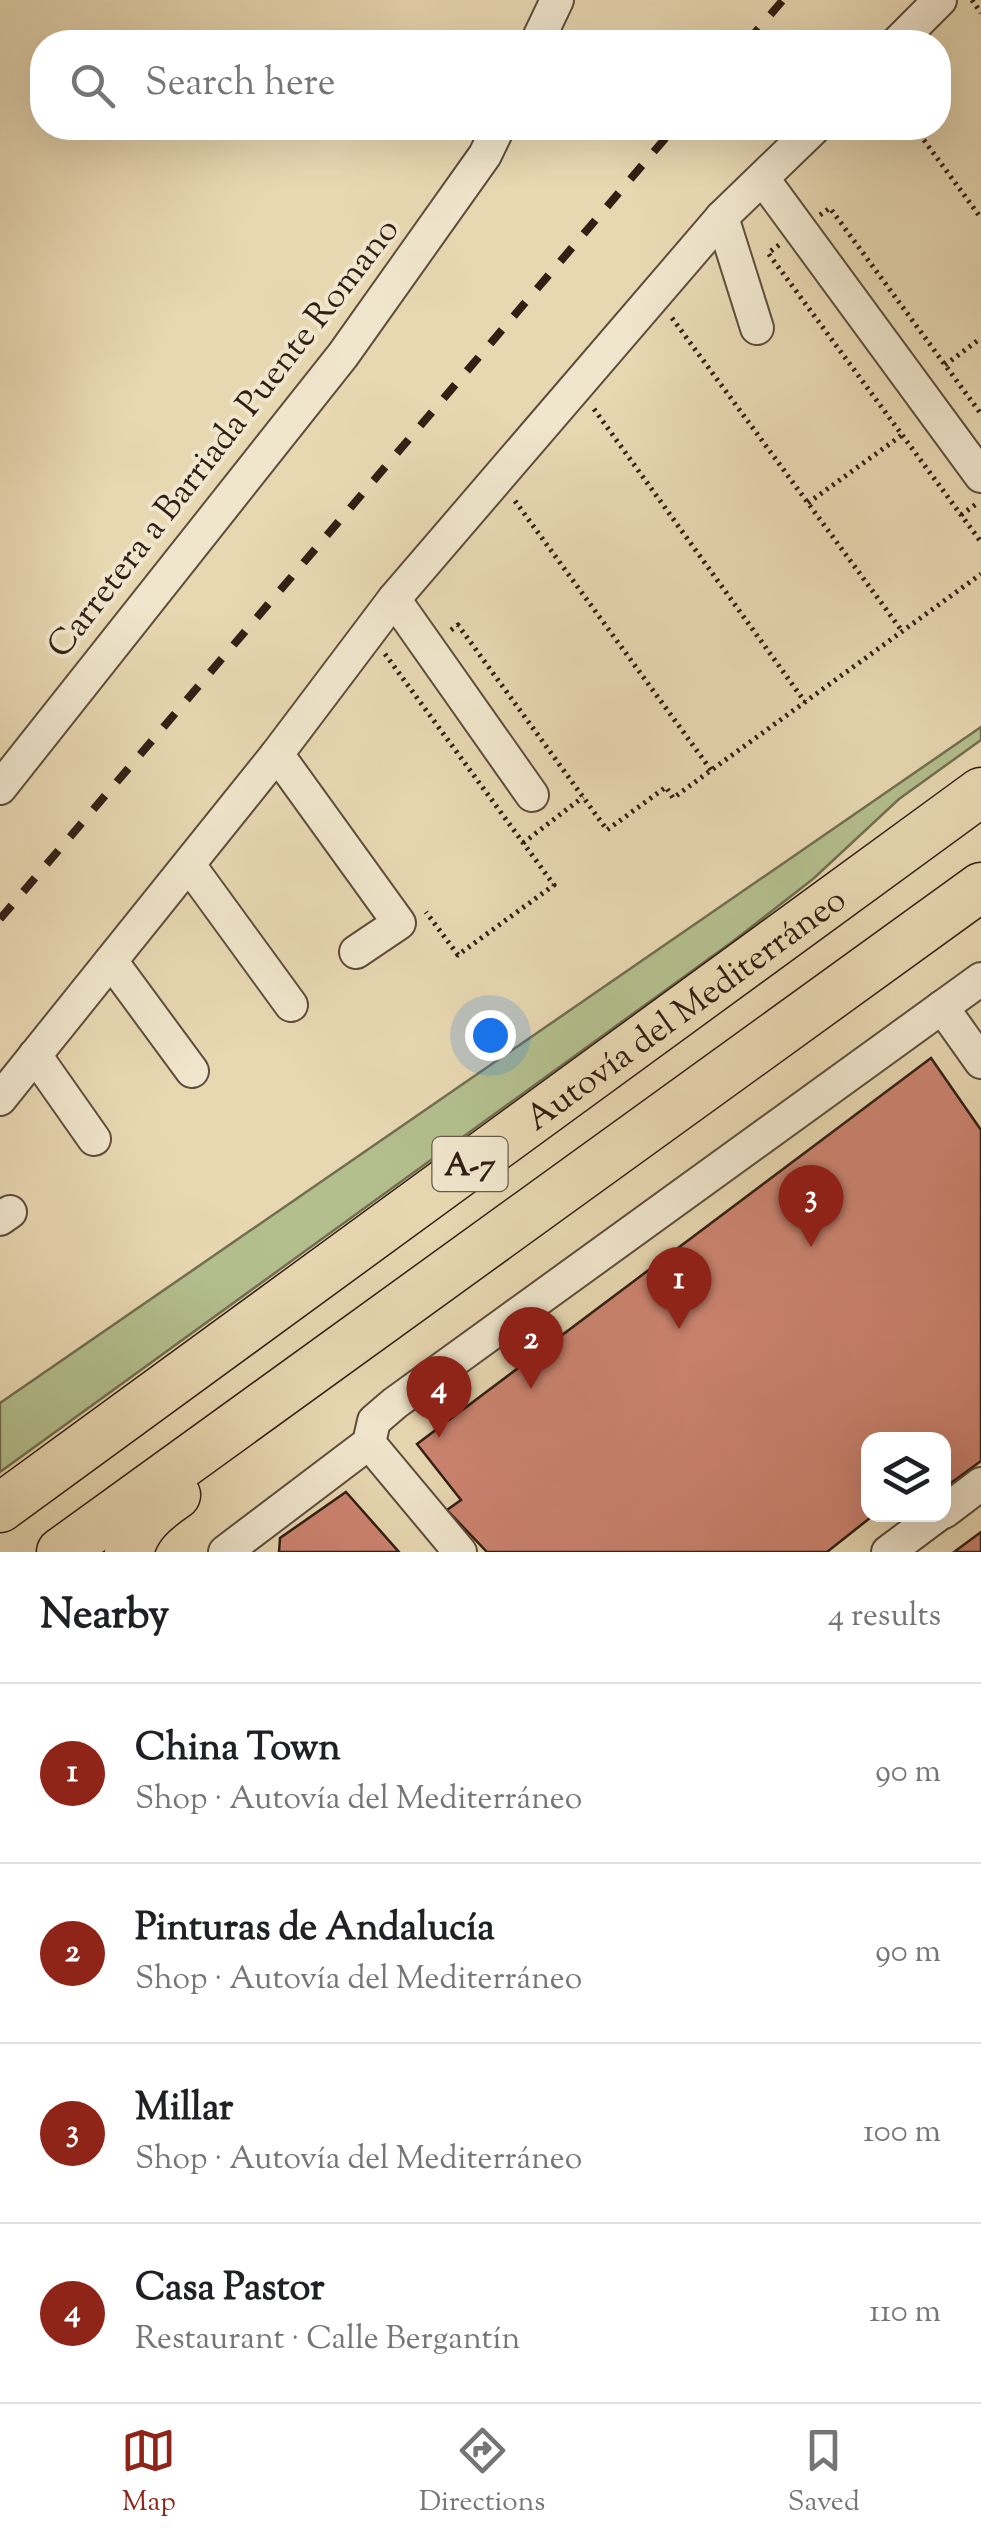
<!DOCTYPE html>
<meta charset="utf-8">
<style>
:root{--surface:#fff;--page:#f2f2f2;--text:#202124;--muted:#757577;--line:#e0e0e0;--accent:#8f2418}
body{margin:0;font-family:"Sorts Mill Goudy",serif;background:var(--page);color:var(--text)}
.controls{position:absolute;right:30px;bottom:30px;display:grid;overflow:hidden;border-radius:20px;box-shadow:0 10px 40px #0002}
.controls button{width:90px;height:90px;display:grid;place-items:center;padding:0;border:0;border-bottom:2px solid var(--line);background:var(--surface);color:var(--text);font:50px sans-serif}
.you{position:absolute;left:490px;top:1035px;width:35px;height:35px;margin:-25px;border:8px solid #fff;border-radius:50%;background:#1a73e8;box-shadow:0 0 0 15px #1a73e833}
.badge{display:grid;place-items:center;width:65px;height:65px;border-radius:50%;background:var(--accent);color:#fff;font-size:32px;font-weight:700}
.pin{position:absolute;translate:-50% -82px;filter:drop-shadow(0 2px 5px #0008)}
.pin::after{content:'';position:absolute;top:52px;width:35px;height:30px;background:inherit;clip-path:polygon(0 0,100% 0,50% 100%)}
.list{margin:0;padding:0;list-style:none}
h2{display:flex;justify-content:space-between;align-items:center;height:130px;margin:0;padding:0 40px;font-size:42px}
h2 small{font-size:32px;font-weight:400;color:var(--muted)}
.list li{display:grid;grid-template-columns:65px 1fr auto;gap:30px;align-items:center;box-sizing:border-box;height:180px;padding:0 40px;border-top:2px solid var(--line)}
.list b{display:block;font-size:38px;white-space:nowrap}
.list p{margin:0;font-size:32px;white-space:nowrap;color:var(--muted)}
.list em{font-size:32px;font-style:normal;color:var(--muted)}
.icon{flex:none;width:55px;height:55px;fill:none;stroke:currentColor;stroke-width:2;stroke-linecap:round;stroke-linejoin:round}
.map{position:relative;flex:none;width:981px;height:1552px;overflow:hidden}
.search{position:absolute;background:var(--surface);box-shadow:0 10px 40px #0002;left:30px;right:30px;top:30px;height:110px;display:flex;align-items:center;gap:25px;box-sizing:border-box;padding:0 35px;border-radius:40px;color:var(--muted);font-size:38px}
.sheet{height:850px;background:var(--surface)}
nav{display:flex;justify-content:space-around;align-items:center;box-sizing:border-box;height:140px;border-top:2px solid var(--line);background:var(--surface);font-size:28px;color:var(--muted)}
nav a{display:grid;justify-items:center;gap:5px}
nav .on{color:var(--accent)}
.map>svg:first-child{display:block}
</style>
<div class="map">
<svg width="981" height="1552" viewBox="0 0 981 1552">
<rect width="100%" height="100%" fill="#e8d8b2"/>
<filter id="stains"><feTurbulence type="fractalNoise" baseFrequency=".002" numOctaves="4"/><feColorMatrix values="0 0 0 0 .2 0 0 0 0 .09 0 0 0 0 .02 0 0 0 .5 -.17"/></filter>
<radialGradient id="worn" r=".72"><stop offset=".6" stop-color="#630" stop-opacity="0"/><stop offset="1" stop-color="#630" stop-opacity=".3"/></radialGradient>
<!-- green -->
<path fill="#b4bf8e" stroke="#726f51" stroke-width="2.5" d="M 981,727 L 981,740 L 899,799 L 813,879 L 732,942 L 0,1472 L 0,1403 Z"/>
<!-- building -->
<g fill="#cd8471" stroke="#311f14" stroke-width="2.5">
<path d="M 931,1058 L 981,1130 L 981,1461 L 944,1488 L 944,1440 L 868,1440 L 868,1514 L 875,1514 L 827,1552 L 487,1552 L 447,1510 L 461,1500 L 417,1444 Z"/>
<path d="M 346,1492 L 399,1552 L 279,1552 L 280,1538 Z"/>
<path d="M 981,1532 L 981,1552 L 954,1552 Z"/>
</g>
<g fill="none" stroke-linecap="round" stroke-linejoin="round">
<!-- minor casing -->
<g stroke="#5f4d3c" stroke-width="36">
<g id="minor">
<path d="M 537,42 L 557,0"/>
<path d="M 898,42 L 940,0"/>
<path d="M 763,179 L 981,476"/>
<path d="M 722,217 L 757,328"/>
<path d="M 394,599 L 532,795"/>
<path d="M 277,754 L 399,923 L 356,952"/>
<path d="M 0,788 L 343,355 L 485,155 L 498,128"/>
<path d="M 189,865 L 291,1005"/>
<path d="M 111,961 L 192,1071"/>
<path d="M 942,1007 L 981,1062"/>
<path d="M 35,1055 L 94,1139"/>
<path d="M 0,1099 L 277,754 L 394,599 L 722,217 L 814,128"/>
<path d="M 0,1219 L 10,1212"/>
<path d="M 369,1443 L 460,1552"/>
<path d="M 944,1512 L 981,1484"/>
<path d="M 225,1552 L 369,1443 L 374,1421 L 395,1403 L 981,979"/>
<path d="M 888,1552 L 939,1514"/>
</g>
</g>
<!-- highway casing -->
<g stroke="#311f14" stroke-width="51">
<g id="highway">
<path id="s1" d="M 0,1508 L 981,792"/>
<path d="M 61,1552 L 981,887"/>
<path d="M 129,1552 C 136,1525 154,1510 176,1495"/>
</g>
</g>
<!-- path -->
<g stroke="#311f14" stroke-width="5" stroke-dasharray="2.5 5" stroke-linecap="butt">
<path d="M 972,0 L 981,13"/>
<path d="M 915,128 L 981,218"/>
<path d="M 820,215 L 830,208 L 981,414"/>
<path d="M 779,245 L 768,253 L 981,542"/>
<path d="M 672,318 L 902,631"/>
<path d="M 945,365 L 981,338"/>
<path d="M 594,409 L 805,702"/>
<path d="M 515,501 L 711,770"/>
<path d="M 808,503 L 902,435"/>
<path d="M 961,515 L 979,502"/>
<path d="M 451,630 L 458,625 L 607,830 L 666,787 L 673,798 L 981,574"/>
<path d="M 385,654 L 554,885 L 458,955 L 426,912"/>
<path d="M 523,843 L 583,797"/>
</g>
<!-- minor -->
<use href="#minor" stroke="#f0e6cd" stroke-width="32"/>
<!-- highway -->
<use href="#highway" stroke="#e8d8b2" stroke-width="48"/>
<!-- rail -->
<g stroke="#311f14" stroke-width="8" stroke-dasharray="18 18" stroke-linecap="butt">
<path d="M 747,42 L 783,0"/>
<path d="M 0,919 L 674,128"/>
</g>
</g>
<g text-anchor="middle" stroke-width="8" stroke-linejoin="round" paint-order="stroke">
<!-- shield labels -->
<rect fill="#f0e6cd" stroke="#6a5b4c" stroke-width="2.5" x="432.5" y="1137" width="75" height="54" rx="8"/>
<g font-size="32" font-weight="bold" fill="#311f14">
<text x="470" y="1175">A-7</text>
</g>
<!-- street labels -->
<g font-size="35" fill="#311f14" stroke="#f0e6cd">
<text transform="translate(222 437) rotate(-52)" y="12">Carretera a Barriada Puente Romano</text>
<text dy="12" stroke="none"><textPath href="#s1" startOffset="848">Autovía del Mediterráneo</textPath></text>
</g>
</g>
<rect width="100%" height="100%" filter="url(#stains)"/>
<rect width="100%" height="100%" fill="url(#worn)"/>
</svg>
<div class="controls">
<button><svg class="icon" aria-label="layers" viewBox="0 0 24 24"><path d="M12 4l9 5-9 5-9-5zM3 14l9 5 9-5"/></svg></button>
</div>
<div class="you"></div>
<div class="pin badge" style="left:679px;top:1329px">1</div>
<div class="pin badge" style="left:531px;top:1389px">2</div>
<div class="pin badge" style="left:811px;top:1247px">3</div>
<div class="pin badge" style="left:439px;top:1438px">4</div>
<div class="search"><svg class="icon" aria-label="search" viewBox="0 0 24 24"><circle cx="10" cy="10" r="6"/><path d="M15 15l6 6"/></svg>Search here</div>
</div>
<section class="sheet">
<h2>Nearby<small>4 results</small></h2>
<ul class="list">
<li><span class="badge">1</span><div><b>China Town</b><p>Shop · Autovía del Mediterráneo</p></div><em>90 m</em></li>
<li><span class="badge">2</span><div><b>Pinturas de Andalucía</b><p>Shop · Autovía del Mediterráneo</p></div><em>90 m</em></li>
<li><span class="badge">3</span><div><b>Millar</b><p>Shop · Autovía del Mediterráneo</p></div><em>100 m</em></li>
<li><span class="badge">4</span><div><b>Casa Pastor</b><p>Restaurant · Calle Bergantín</p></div><em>110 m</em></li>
</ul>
</section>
<nav>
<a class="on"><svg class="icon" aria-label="map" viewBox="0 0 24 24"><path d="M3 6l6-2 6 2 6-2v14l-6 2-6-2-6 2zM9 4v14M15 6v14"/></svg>Map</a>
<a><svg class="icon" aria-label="directions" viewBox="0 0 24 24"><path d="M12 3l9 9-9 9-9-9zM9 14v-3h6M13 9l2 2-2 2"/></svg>Directions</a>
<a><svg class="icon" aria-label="saved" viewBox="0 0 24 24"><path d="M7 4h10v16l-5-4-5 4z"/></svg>Saved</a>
</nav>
